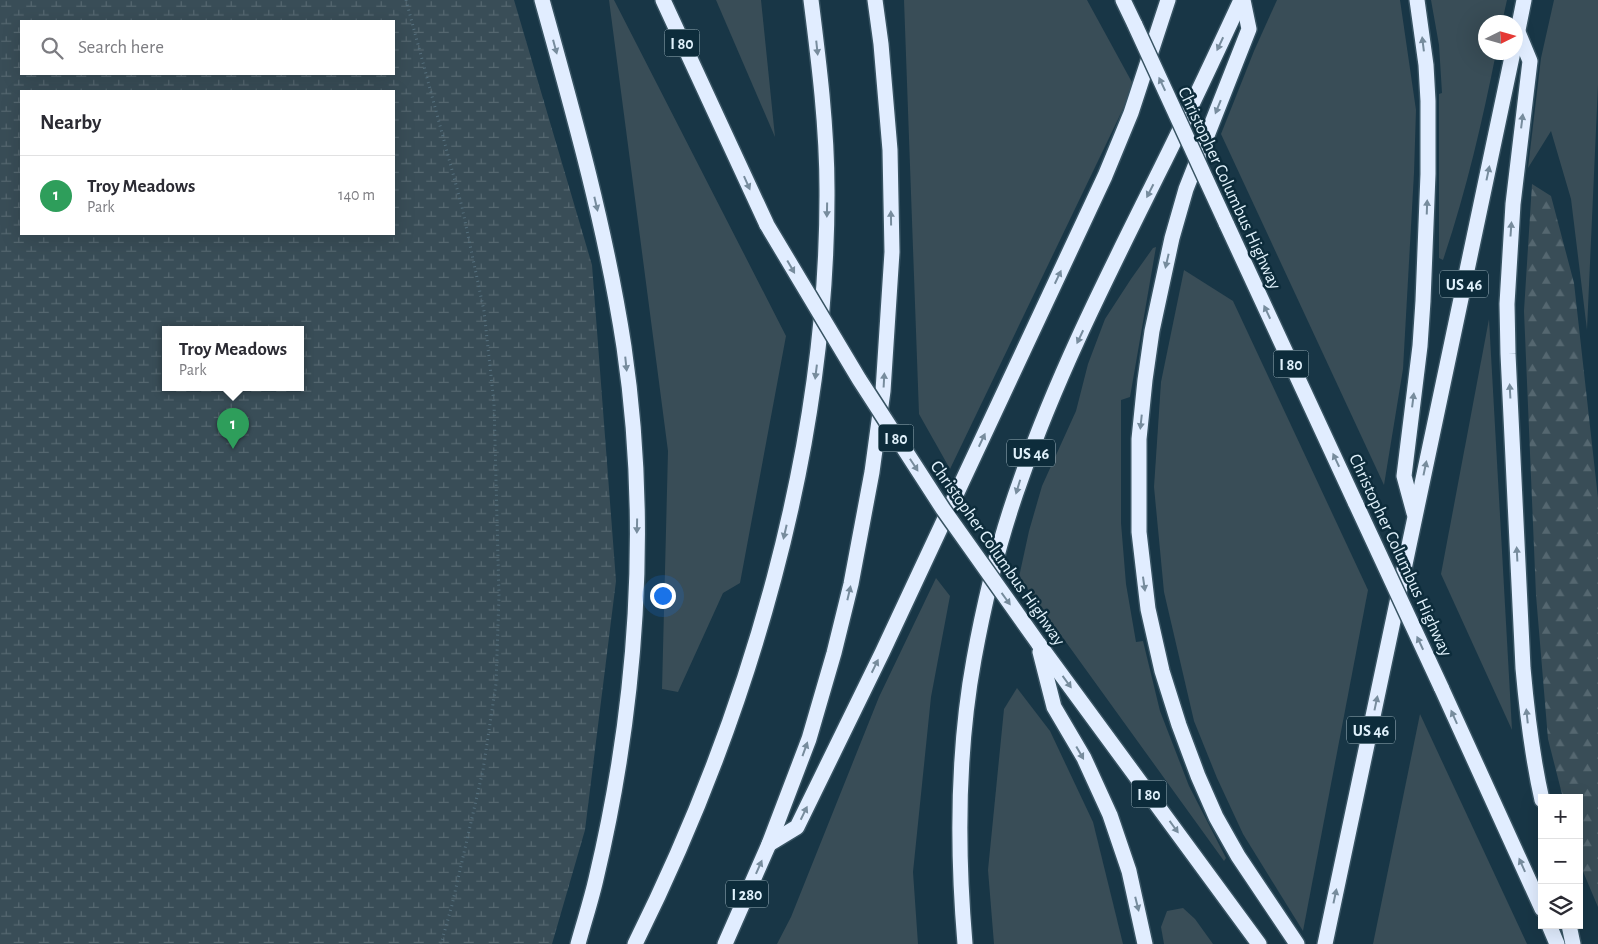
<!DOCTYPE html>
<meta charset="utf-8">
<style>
:root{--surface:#fff;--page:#f2f2f3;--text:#2b2b33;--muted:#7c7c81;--line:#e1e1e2;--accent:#706d38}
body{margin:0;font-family:"Alegreya Sans",sans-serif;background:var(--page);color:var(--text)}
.controls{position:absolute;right:15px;bottom:15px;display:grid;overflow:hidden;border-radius:0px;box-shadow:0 5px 20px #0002}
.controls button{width:45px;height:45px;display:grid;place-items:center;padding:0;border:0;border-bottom:1px solid var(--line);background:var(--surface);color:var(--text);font:25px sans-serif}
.compass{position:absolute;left:1478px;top:15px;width:45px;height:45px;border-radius:50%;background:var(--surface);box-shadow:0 5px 20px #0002;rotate:85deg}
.you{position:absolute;left:662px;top:595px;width:18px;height:18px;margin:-12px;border:4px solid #fff;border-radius:50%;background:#1a73e8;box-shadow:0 0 0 8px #1a73e833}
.badge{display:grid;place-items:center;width:32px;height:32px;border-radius:50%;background:var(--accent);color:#fff;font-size:16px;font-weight:700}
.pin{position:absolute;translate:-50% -41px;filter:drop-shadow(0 1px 2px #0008)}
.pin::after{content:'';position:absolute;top:26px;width:18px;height:15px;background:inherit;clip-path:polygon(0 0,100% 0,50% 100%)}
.popup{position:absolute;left:162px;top:326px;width:142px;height:65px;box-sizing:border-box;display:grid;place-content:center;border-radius:0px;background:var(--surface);filter:drop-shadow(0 1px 4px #0005);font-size:16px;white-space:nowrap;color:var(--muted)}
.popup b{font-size:19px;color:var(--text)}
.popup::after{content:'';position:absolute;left:50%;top:100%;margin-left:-10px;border:10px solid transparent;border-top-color:var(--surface)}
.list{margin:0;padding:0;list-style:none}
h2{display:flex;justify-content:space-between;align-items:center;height:65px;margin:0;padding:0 20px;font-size:21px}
h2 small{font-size:16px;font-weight:400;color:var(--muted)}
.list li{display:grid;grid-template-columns:32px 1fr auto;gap:15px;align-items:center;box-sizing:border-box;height:80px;padding:0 20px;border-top:1px solid var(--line)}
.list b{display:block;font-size:19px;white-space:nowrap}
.list p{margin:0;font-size:16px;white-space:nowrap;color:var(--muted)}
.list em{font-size:16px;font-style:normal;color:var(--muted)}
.icon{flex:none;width:28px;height:28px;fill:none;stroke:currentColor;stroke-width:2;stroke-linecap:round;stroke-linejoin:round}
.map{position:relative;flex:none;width:1598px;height:944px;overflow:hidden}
.search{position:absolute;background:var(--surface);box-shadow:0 5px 20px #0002;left:20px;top:20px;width:375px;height:55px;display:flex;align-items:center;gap:12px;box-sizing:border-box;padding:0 18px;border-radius:0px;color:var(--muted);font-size:19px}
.panel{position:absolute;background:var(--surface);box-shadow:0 5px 20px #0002;left:20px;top:90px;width:375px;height:145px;border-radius:0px}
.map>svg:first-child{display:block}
</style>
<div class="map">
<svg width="1598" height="944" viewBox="0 0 1598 944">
<defs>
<pattern id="forest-firs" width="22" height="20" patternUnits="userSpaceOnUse" patternTransform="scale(1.25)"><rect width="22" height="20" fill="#394d57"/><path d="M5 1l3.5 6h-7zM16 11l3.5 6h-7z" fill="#556770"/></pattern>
<pattern id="wetland-marsh" width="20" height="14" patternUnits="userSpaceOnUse" patternTransform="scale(1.25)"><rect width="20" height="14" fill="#394d57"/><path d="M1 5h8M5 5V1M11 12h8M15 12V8" fill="none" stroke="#556770"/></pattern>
</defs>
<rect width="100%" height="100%" fill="#183646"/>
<!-- green -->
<g fill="#394d57">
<path d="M 609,0 L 614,0 L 786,336 L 740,583 L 723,593 L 678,692 L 662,689 L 668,451 Z"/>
<path d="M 716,0 L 761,0 L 775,137 Z"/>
<path d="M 904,0 L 1087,0 L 1134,86 L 950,469 L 919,414 Z"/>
<path d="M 1277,0 L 1400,0 L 1416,110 L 1414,173 L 1403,369 L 1384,485 L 1221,134 L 1254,51 Z"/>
<path d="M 1431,0 L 1507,0 L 1502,22 L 1486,22 L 1486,52 L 1496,53 C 1482,123 1466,192 1443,260 L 1439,258 L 1439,94 L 1442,93 L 1439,45 Z"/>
<path d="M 1554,0 L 1598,0 L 1598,85 L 1587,330 L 1571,199 L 1551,131 L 1528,168 L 1541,58 Z"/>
<path d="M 1156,247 L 1130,397 L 1121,400 L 1121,523 L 1126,584 L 1136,642 L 1143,641 L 1160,711 L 1189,786 L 1226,858 L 1224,861 L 1019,577 L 1029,531 L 1042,486 L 1076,411 L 1088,364 L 1105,319 L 1131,279 L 1153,248 Z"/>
<path d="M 1184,270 L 1233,301 L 1368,590 L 1303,931 L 1243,834 L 1217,778 L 1194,721 L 1164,592 L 1154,487 L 1161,382 Z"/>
<path d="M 1489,319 L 1512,730 L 1441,574 Z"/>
<path d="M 936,578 L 950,596 L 931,697 L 913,872 L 918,944 L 777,944 L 791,917 L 879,697 Z"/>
<path d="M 1017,688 L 1050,731 L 1093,822 L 1123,944 L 994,944 L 988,870 L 1004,709 Z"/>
<path d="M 1420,714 L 1527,944 L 1373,944 Z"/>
<path d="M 1183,908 L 1195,919 L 1213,944 L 1164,944 L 1161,927 L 1167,911 Z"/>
</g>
<!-- forest -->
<path fill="url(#forest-firs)" d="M 1532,184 L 1551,196 L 1574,283 L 1598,498 L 1598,907 L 1579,862 L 1579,798 L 1563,798 L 1548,739 L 1536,595 L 1524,311 Z"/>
<!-- wetland -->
<path fill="url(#wetland-marsh)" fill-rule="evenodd" d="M 0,0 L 514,0 L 592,265 L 616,581 L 585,830 L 552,944 L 0,944 ZM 394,21 L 394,74 L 21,74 L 21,21 ZM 21,91 L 394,91 L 394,234 L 21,234 ZM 166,330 L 300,330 L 300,388 L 166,388 Z"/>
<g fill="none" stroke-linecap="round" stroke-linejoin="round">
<!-- highway casing -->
<g stroke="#385463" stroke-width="18">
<g id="highway">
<path d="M 542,0 C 574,115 606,229 624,347 C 650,523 637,706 596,879 C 591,901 584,922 578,944"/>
<path d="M 663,0 L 767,225"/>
<path d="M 1123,0 L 1135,25"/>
<path d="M 1243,0 L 1249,29 L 1186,189 L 1172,238 L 1152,331 L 1145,380 L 1139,439 L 1139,532 L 1148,609 L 1162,671 L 1179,725 L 1198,776 L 1216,817 L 1238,856 L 1297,944"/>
<path d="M 1518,32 L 1530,61 L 1513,204 L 1507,304 L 1508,354 L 1523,668 C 1527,713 1532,756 1542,800"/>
<path d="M 1516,40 L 1524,0"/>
<path d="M 1226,223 L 1356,504"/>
<path d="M 1414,513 L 1404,476 L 1420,346 L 1423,301 L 1428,174 L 1428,101 L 1426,65 L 1417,0"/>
<path d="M 1038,643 L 1259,944"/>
<path d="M 1040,652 L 1054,707 L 1084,758 L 1110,815 L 1129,871 L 1145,944"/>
<path d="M 1441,687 L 1542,909"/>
<path d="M 769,844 L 797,827 L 882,653 L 1105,176 L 1131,113 L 1168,0"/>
<path d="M 1549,925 L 1557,944"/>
<path d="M 1569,925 L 1573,944"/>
<path d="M 635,944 C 749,715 828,448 827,190 C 827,127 819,63 811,0"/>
<path d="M 725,944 L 769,844 L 809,739 L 834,653 L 851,584 L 872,472 L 883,391 L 892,252 L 890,150 L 881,44 L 875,0"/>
<path d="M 965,944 C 957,850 957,752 974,659 C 985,598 1000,537 1021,479 C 1058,372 1111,269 1161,168 C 1189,112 1215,56 1241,0"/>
<path d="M 1325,944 L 1513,52"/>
</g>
</g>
<!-- path -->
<path stroke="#56707e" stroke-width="3" stroke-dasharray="1 4" stroke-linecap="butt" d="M 406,0 L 462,207 L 484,311 L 494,403 L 499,596 L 496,684 L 483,770 L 452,905 L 441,944"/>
<!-- highway -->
<use href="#highway" stroke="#e1edff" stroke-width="15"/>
<!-- highway-bridge casing -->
<g stroke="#385463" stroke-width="18" stroke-linecap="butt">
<g id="highway-bridge">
<path d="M 1135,25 L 1226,223"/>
<path d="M 767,225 L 859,379 L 943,509 L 1038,643"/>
<path d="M 1356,504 L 1441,687"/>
</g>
</g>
<!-- highway-bridge -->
<use href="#highway-bridge" stroke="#e1edff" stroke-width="15"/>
</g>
<!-- one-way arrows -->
<defs><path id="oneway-solid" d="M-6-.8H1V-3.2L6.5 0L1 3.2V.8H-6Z" transform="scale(1.25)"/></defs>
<g fill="#778c9d">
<use href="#oneway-solid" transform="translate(1220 44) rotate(115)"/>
<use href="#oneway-solid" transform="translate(1423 44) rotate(-97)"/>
<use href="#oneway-solid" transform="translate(555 47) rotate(75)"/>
<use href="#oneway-solid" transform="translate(817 48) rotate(84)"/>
<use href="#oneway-solid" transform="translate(1162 84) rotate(-115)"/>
<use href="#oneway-solid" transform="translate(1218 107) rotate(112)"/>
<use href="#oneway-solid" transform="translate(1522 121) rotate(-83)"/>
<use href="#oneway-solid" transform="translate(1488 173) rotate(-78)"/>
<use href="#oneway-solid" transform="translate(747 183) rotate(66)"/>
<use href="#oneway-solid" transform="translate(1150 191) rotate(117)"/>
<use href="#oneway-solid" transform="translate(596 204) rotate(77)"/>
<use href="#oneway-solid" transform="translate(1427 207) rotate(-88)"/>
<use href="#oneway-solid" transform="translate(827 210) rotate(91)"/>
<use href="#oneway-solid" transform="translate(891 218) rotate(-91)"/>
<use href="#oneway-solid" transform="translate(1511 229) rotate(-86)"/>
<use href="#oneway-solid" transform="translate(1167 261) rotate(103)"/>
<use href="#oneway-solid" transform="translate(791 267) rotate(60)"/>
<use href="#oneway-solid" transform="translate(1058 277) rotate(-65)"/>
<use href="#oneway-solid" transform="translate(1267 312) rotate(-115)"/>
<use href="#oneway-solid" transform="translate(1080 337) rotate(115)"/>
<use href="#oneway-solid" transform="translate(626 364) rotate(84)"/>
<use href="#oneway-solid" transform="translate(816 372) rotate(97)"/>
<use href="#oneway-solid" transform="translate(884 380) rotate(-87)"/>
<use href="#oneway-solid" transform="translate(1510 391) rotate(-93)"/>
<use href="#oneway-solid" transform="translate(1413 400) rotate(-83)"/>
<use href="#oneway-solid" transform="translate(1141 422) rotate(96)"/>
<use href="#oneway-solid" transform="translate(982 440) rotate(-65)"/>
<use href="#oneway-solid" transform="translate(1336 460) rotate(-115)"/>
<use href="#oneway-solid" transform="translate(914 465) rotate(57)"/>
<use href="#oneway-solid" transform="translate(1425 468) rotate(-78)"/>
<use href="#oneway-solid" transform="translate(1018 487) rotate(107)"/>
<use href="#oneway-solid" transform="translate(637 526) rotate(91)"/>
<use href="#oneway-solid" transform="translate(785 532) rotate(103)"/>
<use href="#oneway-solid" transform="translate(1517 554) rotate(-93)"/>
<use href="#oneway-solid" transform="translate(1144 584) rotate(82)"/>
<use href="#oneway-solid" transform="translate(849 593) rotate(-77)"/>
<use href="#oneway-solid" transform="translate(1006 599) rotate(54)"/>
<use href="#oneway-solid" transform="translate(1420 643) rotate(-115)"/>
<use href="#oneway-solid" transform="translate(875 666) rotate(-64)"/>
<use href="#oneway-solid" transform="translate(1067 682) rotate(54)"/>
<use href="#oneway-solid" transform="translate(1376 703) rotate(-78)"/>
<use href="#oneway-solid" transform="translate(1527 716) rotate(-96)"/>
<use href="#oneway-solid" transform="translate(1454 717) rotate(-114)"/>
<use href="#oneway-solid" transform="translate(805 749) rotate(-70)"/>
<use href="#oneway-solid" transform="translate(1080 753) rotate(60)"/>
<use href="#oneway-solid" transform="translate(804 813) rotate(-64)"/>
<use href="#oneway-solid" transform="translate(1174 827) rotate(54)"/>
<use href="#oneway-solid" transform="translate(1522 865) rotate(-114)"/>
<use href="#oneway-solid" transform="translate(759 867) rotate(-66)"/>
<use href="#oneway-solid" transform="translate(1335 896) rotate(-78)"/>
<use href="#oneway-solid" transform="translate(1137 904) rotate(76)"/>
</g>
<g text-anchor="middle" stroke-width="5" stroke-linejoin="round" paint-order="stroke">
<!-- shield labels -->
<g fill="#0d2c3b" stroke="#a1b6c1" stroke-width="1">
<rect x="664.5" y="29.5" width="35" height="27" rx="4"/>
<rect x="1440" y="270.5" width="48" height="27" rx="4"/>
<rect x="1273.5" y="350.5" width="35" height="27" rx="4"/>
<rect x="878.5" y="424.5" width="35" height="27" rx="4"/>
<rect x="1007" y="439.5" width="48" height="27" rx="4"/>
<rect x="1347" y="716.5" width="48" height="27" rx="4"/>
<rect x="1131.5" y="780.5" width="35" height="27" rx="4"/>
<rect x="726" y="880.5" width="42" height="27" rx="4"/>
</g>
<g font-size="16" font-weight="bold" fill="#e0f1fb">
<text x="682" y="49">I 80</text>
<text x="1464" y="290">US 46</text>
<text x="1291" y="370">I 80</text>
<text x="896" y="444">I 80</text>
<text x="1031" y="459">US 46</text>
<text x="1371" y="736">US 46</text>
<text x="1149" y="800">I 80</text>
<text x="747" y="900">I 280</text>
</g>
<!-- street labels -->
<g font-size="18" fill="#e0f1fb" stroke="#0d2c3b">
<text transform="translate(1230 188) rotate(65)" y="6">Christopher Columbus Highway</text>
<text transform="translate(998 553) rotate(55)" y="6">Christopher Columbus Highway</text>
<text transform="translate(1401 555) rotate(65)" y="6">Christopher Columbus Highway</text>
</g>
</g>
</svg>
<div class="controls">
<button>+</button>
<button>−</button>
<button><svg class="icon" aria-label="layers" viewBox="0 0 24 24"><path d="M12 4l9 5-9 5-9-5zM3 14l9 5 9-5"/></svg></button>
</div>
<svg class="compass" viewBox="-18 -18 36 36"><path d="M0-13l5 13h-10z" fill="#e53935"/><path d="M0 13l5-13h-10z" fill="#7c7c81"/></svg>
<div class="you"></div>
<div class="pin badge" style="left:233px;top:449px;background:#2e9e5b">1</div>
<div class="popup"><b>Troy Meadows</b>Park</div>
<div class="search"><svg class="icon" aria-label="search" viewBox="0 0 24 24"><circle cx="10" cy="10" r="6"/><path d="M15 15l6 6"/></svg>Search here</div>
<section class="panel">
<h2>Nearby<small></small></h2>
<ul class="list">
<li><span class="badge" style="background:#2e9e5b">1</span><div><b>Troy Meadows</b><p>Park</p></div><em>140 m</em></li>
</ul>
</section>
</div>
